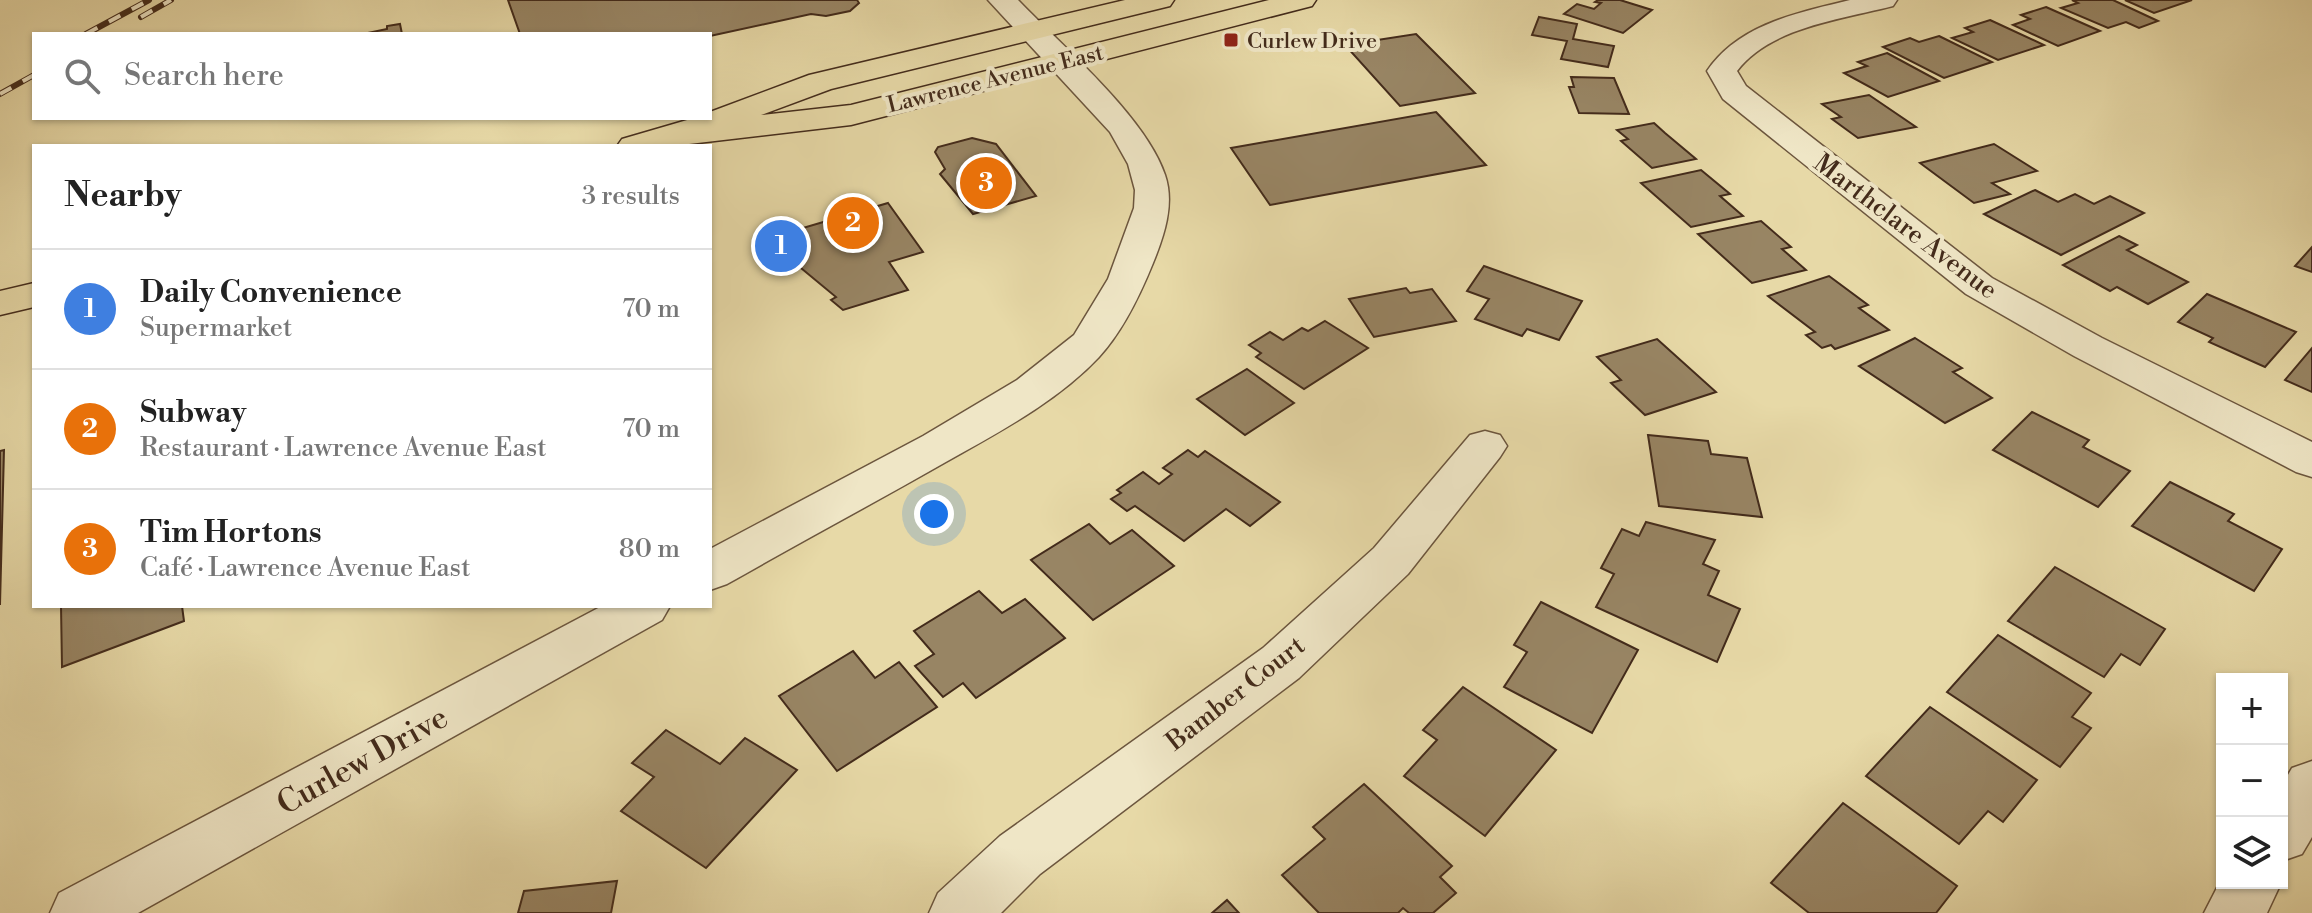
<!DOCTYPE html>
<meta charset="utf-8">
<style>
:root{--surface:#fff;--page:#f2f2f2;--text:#222;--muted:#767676;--line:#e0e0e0;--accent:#2563eb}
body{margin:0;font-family:"Libre Bodoni",serif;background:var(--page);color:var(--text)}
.controls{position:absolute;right:24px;bottom:24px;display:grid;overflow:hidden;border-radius:0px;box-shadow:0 2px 6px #0004}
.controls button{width:72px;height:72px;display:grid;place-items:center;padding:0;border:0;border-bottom:2px solid var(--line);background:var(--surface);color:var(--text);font:40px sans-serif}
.you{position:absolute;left:934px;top:514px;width:28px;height:28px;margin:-20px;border:6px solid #fff;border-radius:50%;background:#1a73e8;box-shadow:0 0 0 12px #1a73e833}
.badge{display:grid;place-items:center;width:52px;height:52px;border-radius:50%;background:var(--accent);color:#fff;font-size:26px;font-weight:700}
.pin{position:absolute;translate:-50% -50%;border:4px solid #fff;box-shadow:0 2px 8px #0006}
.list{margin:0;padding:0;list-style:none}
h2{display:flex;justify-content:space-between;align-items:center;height:104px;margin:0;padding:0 32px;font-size:34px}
h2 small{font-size:26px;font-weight:400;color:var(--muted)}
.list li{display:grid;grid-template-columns:52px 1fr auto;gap:24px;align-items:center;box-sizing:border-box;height:120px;padding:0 32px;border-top:2px solid var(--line)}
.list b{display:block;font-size:30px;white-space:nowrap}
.list p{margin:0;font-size:26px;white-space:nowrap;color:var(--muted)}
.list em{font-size:26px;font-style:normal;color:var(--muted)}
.icon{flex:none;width:44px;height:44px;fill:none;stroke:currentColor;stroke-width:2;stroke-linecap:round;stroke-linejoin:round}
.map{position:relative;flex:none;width:2312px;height:913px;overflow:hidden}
.search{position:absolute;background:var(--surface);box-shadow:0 2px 6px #0004;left:32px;top:32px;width:680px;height:88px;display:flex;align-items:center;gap:20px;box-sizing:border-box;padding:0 28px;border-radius:0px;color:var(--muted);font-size:30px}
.panel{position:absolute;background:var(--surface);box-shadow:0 2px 6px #0004;left:32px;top:144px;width:680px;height:464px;border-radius:0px}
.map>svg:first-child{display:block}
</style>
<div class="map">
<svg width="2312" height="913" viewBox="0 0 2312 913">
<rect width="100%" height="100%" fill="#e7d9a7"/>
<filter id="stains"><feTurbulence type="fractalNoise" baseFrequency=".0025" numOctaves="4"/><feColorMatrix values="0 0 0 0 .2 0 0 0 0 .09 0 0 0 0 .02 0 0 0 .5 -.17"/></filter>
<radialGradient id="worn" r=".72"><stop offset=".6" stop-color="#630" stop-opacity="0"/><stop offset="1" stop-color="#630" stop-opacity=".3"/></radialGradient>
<!-- building -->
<g fill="#988564" stroke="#432b1b" stroke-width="2">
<path d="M 508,0 L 857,0 L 859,3 L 850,11 L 826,16 L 811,14 L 710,36 L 520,34 Z"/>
<path d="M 1598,0 L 1620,0 L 1652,10 L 1623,33 L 1564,14 L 1577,4 L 1594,9 L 1601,3 L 1595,2 Z"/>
<path d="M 2072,0 L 2113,0 L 2158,21 L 2139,28 L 2126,22 L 2108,28 L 2061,8 L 2078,3 Z"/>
<path d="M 2125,0 L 2192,0 L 2154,13 Z"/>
<path d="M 2046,7 L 2100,31 L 2058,46 L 2013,25 L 2030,19 L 2021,15 Z"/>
<path d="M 1539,17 L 1577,24 L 1573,39 L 1614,46 L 1608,67 L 1561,59 L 1567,41 L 1532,35 Z"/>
<path d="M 1990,20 L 2044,45 L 1998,60 L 1952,38 L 1973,32 L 1965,28 Z"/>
<path d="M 400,24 L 402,34 L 363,34 L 387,29 L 387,26 Z"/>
<path d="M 1416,34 L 1475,93 L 1400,106 L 1345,45 Z"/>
<path d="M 1939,36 L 1992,62 L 1944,78 L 1883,47 L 1910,38 L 1919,42 Z"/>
<path d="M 1887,53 L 1939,81 L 1888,97 L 1844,73 L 1867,66 L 1858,62 Z"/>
<path d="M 1571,77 L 1614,78 L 1629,114 L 1579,113 L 1569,87 L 1574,87 Z"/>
<path d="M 1869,95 L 1916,127 L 1858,138 L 1832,119 L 1841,117 L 1822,104 Z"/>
<path d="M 1436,112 L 1486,165 L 1270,205 L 1231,148 Z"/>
<path d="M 1654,123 L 1665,133 L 1696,159 L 1652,168 L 1621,141 L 1628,139 L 1617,130 Z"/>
<path d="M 972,138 L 996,144 L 1036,196 L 973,214 L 940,174 L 945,169 L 935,152 L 938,147 Z"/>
<path d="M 1994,144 L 2037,171 L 1992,183 L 2010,194 L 1974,203 L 1920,163 Z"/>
<path d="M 1701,170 L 1730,194 L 1720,196 L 1743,216 L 1691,227 L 1641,183 Z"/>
<path d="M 2035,190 L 2058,202 L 2075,194 L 2094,204 L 2110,196 L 2144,213 L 2061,255 L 1984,214 Z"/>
<path d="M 888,203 L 923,252 L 889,262 L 908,290 L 843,310 L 831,300 L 836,297 L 784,254 L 780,255 L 762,240 Z"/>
<path d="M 1761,221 L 1791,247 L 1782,249 L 1806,270 L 1752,283 L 1698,234 Z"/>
<path d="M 2119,236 L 2137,245 L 2127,250 L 2188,282 L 2148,304 L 2117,287 L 2110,291 L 2063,265 Z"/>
<path d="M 2312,247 L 2312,272 L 2295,266 Z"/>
<path d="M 1484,266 L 1582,301 L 1559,340 L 1527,329 L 1522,336 L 1475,319 L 1489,299 L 1467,291 Z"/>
<path d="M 1829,276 L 1868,305 L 1859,308 L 1889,330 L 1835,349 L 1831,345 L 1822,348 L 1806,335 L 1815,332 L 1768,296 Z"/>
<path d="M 1406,288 L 1410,293 L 1432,289 L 1456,321 L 1374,337 L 1349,299 Z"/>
<path d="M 2207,294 L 2296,332 L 2265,367 L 2209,342 L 2213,338 L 2178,322 Z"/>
<path d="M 1325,321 L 1368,348 L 1304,389 L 1256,357 L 1261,353 L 1249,345 L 1270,332 L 1283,340 L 1302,328 L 1308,331 Z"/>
<path d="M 1915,338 L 1962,368 L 1953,372 L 1992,398 L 1945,423 L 1859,366 Z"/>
<path d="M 1657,339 L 1716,392 L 1645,415 L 1611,383 L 1621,380 L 1597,357 Z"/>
<path d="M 2312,348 L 2312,392 L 2285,380 Z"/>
<path d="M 1247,369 L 1294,403 L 1245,435 L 1197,399 Z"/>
<path d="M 2032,412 L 2089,440 L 2083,447 L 2130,471 L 2098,507 L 1993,450 Z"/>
<path d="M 1648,435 L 1708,441 L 1711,454 L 1747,458 L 1762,517 L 1659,506 Z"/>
<path d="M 4,450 L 0,605 L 0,451 Z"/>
<path d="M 1188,450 L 1198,457 L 1205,451 L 1280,502 L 1250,526 L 1226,509 L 1184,541 L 1135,506 L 1127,511 L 1111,499 L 1121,493 L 1117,490 L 1143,472 L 1159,484 L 1172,474 L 1163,468 Z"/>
<path d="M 2170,482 L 2234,514 L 2228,521 L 2282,549 L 2254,591 L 2132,526 Z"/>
<path d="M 1646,522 L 1715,540 L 1703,564 L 1719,571 L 1708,595 L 1740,609 L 1717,662 L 1596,607 L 1614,574 L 1601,568 L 1622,529 L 1639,536 Z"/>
<path d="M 1089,524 L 1110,544 L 1132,530 L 1174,566 L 1093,620 L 1031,560 Z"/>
<path d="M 2055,567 L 2165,629 L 2140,665 L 2121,654 L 2104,677 L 2008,621 Z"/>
<path d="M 979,591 L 1002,613 L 1025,599 L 1065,638 L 976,698 L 963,683 L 943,697 L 915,666 L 934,654 L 914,631 Z"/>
<path d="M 1541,602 L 1638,650 L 1592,733 L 1504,687 L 1527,652 L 1514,645 Z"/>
<path d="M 61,606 L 182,606 L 184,621 L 62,667 Z"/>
<path d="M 1998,635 L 2091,693 L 2072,717 L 2091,728 L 2060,767 L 1947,692 Z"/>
<path d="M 853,651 L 875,678 L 899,662 L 937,707 L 837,771 L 779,696 Z"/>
<path d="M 1463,687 L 1556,750 L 1485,836 L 1404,776 L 1437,740 L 1423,730 Z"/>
<path d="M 1930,707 L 2037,780 L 2003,822 L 1988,811 L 1959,844 L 1866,776 Z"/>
<path d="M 666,730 L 720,764 L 745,738 L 797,770 L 706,868 L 621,811 L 654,777 L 632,763 Z"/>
<path d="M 1364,784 L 1452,866 L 1440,877 L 1456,893 L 1433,913 L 1409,913 L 1403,908 L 1398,913 L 1319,913 L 1282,875 L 1325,839 L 1313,827 Z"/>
<path d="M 1843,803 L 1957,886 L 1936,913 L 1809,913 L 1771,883 Z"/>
<path d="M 617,881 L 611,913 L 518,913 L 524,891 Z"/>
<path d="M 1227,900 L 1239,913 L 1212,913 Z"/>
</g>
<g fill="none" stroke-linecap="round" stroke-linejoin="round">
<!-- minor casing -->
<g stroke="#6c563e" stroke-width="3">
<g id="minor">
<path d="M 988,0 L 1018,0 C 1061,45 1146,117 1165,175 C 1175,204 1164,236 1153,263 C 1140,295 1123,331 1099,357 C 1057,402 997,433 944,463 C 872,504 799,543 727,584 L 710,590 L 710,549 L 923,436 L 1017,380 L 1074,335 L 1108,279 L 1134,208 L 1135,190 L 1128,164 L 1110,132 Z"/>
<path d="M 1850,0 L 1897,0 L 1893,6 C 1843,19 1770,27 1737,71 L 1746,86 L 1992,278 L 2102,338 L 2312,442 L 2312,477 L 2296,472 L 2074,356 L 1966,294 L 1723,99 L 1707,71 C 1739,24 1797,13 1850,0 Z"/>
<path d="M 1485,431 L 1500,435 L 1507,446 L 1500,457 L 1408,574 L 1299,678 L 1040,874 L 1001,913 L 929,913 L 938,893 L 1000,836 L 1263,648 L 1374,548 L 1470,435 Z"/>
<path d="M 602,606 L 670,606 L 662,620 L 138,913 L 50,913 L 59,893 Z"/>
<path d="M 2312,761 L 2312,837 L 2302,854 L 2282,861 L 2282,785 L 2292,768 Z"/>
<path d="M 2222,878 L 2222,883 L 2281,883 L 2267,913 L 2204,913 Z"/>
</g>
</g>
<!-- major casing -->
<g stroke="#432b1b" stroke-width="3">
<g id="major">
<path d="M 1125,0 L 1174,0 L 1170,6 L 831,89 L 761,115 L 851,105 L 1269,0 L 1316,0 L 1312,6 L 851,125 L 672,146 L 617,146 L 622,139 L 694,118 L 710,118 L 710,112 L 809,75 Z"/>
<path d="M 34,283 L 34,307 L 0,315 L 0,291 Z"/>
</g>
</g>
<!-- minor -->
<use href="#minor" fill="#efe6c6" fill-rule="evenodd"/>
<!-- major -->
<use href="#major" fill="#e7d9a7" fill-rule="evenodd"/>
<!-- rail casing -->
<g stroke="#432b1b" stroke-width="6">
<g id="rail">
<path d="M 141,17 L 171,0"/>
<path d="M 86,34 L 149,0"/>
<path d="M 0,94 L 34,75"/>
</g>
</g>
<!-- rail -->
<use href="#rail" stroke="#efe6c6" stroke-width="4" stroke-dasharray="13" stroke-linecap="butt"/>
</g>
<!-- markers -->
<rect fill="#8f2418" stroke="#efe6c6" stroke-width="3" x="1223" y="32" width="16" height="16" rx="4"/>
<g text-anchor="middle" stroke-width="8" stroke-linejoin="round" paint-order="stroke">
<!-- far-poi labels -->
<g font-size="22" fill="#432b1b" stroke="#efe6c6" text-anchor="start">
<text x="1247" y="48">Curlew Drive</text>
</g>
<!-- far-street labels -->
<g font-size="22" fill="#432b1b" stroke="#efe6c6">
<text transform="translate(995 78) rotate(-14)" y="8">Lawrence Avenue East</text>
</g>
<!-- street labels -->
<g font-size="26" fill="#432b1b" stroke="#efe6c6">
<text transform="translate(1906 226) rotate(37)" y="9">Marthclare Avenue</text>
<text transform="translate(1235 693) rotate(-38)" y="9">Bamber Court</text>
</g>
<!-- near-street labels -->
<g font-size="32" fill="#432b1b" stroke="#efe6c6">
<text transform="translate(362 760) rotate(-29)" y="11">Curlew Drive</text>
</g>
</g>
<rect width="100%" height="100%" filter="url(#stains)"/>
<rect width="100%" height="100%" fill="url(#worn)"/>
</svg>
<div class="controls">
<button>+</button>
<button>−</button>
<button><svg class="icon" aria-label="layers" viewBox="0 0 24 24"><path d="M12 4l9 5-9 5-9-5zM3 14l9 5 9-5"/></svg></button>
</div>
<div class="you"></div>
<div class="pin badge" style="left:781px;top:246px;background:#3f7fe0">1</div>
<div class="pin badge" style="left:853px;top:223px;background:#e8710a">2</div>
<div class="pin badge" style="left:986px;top:183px;background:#e8710a">3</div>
<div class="search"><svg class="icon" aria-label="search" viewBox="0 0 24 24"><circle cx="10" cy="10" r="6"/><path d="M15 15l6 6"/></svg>Search here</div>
<section class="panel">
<h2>Nearby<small>3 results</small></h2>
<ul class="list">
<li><span class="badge" style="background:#3f7fe0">1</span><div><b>Daily Convenience</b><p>Supermarket</p></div><em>70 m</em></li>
<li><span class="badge" style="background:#e8710a">2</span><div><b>Subway</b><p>Restaurant · Lawrence Avenue East</p></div><em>70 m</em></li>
<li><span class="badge" style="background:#e8710a">3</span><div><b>Tim Hortons</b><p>Café · Lawrence Avenue East</p></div><em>80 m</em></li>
</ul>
</section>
</div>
